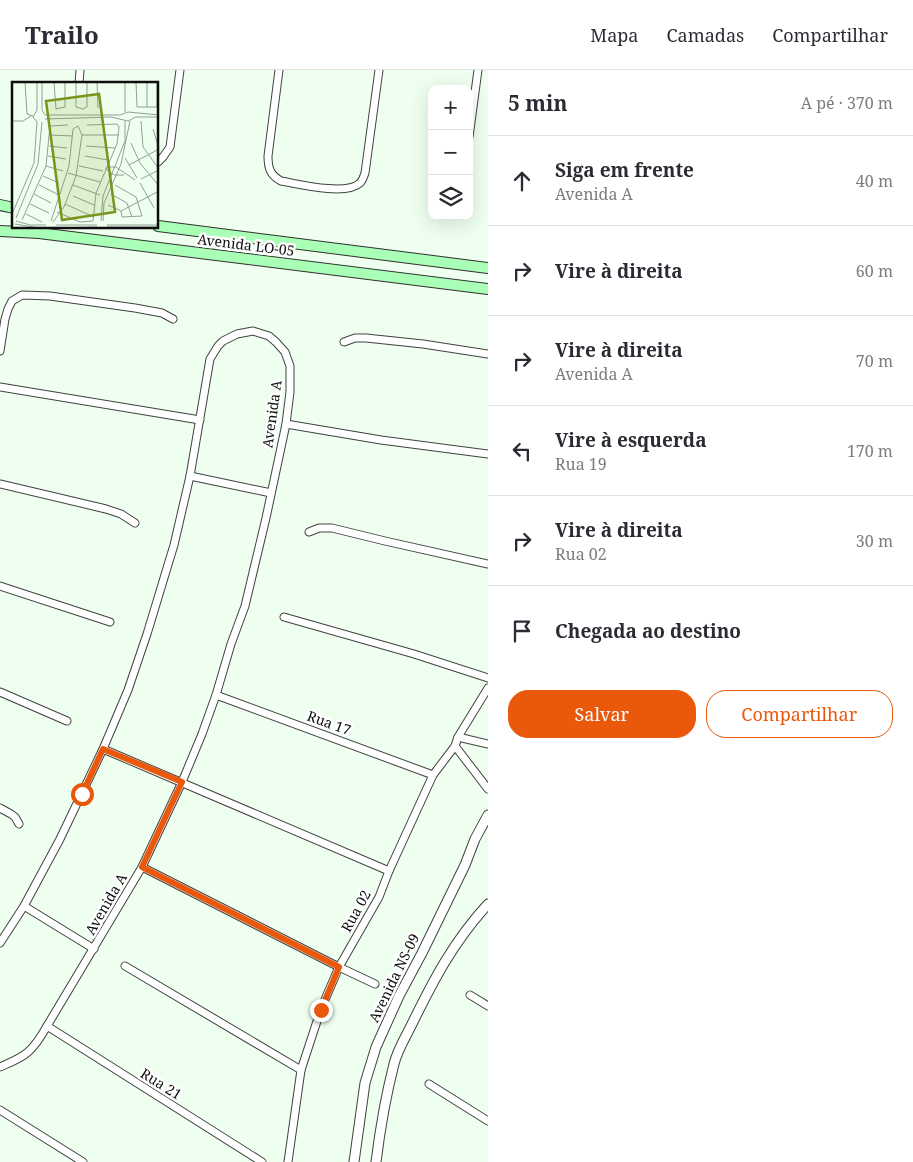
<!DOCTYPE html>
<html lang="pt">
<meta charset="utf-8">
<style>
:root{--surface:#fff;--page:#f2f2f3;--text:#2b2b33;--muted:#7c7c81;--line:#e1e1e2;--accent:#ea580c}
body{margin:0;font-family:"Noto Serif",serif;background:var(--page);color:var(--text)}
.controls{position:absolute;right:15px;top:15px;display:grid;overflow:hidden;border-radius:10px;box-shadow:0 5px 20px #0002}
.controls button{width:45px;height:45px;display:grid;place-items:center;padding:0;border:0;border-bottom:1px solid var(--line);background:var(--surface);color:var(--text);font:25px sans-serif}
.stop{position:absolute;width:15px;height:15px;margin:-11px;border:4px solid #ea580c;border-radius:50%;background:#fff}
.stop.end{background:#ea580c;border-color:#fff;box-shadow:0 1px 5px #0008}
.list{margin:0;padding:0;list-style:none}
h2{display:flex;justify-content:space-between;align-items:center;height:65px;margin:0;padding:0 20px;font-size:21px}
h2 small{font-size:16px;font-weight:400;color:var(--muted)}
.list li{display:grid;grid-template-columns:32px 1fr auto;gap:15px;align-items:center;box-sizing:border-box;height:90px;padding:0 20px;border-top:1px solid var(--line)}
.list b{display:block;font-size:19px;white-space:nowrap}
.list p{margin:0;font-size:16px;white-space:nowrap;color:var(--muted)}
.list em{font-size:16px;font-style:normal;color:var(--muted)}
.actions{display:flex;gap:10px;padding:15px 20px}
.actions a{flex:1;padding:11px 0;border:1px solid var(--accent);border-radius:20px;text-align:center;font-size:18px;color:var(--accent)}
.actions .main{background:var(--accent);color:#fff}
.icon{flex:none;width:28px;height:28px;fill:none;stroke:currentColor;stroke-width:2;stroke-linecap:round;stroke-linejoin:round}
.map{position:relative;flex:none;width:488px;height:1092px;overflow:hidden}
header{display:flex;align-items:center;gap:30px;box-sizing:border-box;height:70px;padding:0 25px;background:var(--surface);border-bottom:1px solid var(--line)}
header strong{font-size:24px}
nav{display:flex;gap:28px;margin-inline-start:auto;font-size:18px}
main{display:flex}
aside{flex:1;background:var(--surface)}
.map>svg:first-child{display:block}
</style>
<header>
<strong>Trailo</strong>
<nav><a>Mapa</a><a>Camadas</a><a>Compartilhar</a></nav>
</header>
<main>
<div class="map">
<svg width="488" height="1092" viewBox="0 0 488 1092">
<rect width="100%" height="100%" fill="#eeffef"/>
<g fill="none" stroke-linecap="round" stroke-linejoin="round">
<!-- minor casing -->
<g stroke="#414141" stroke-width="9">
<g id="minor">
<path d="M 279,0 L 268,86 C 268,98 270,105 281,111 C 298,114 346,126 360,113 C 362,111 364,106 365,103 L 379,0"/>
<path d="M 79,14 L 80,0"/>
<path d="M 469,67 L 478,0"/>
<path d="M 158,92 L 163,87 L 170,77 L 180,0"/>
<path d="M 344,272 L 355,268 L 366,268 L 423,274 L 488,284"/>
<path d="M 0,281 L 5,249 L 8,239 L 12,231 L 22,225 L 50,226 L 135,238 L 162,243 L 173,249"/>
<path d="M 0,317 L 200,350"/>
<path d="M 286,354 L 381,370 L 488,384"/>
<path d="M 190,406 L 271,423"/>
<path d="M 0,414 L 106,439 L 121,444 L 135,453"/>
<path d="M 309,462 L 319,458 L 332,458 L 385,471 L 488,494"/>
<path d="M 0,516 L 110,552"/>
<path d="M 284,547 L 414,584 L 488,608"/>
<path d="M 0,622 L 67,651"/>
<path d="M 216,625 L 433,705"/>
<path d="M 458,667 L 488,674"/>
<path d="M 455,676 L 488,719"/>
<path d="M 103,679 L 389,801"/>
<path d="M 0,738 L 11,744 L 15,747 L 19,754"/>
<path d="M 142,797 L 339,897 L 375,914"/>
<path d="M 24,836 L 94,879"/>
<path d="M 0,873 L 24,836 L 60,769 L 103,679 L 128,620 L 147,564 L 174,475 L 190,406 L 210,289 L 218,276 L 223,271 L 237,264 L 253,261 L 269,266 L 276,272 L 285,282 L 290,296 L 290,322 L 286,354 L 266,448 L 245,536 L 231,574 L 216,625 L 202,664 L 182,712 L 142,797 L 47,956 C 42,965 36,975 28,982 C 20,989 9,993 0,997"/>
<path d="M 125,896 L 301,1000"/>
<path d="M 470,925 L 488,936"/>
<path d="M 47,956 L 262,1092"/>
<path d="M 429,1014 L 488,1051"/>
<path d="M 0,1040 L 83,1092"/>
<path d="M 288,1092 L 301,1000 L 321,939 L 339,897 L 379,827 L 389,801 L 433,705 L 455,676 L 458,667 L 488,618"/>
</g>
</g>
<!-- tertiary casing -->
<g stroke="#414141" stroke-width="11">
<g id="tertiary">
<path d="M 354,1092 L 365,1013 L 376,977 L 399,926 L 422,883 L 465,795 L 475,769 L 488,745"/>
<path d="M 376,1092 C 380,1060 386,1025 394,994 C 397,981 405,968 411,956 C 433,911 453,872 488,834"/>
</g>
</g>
<!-- secondary casing -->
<g stroke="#303030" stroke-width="12">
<g id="secondary">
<path d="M 0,135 L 14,138"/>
<path d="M 158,156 L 488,198"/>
<path d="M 0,161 L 39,163 L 488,219"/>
</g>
</g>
<!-- minor -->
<use href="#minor" stroke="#fff" stroke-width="7"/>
<!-- tertiary -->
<use href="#tertiary" stroke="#fff" stroke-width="9"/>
<!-- secondary -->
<use href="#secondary" stroke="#a9ffb6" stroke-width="10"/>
</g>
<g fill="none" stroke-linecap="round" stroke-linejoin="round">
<!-- route -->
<path stroke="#ea580c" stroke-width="6" d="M 82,724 L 103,679 L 182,712 L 142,797 L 339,897 L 321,940"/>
</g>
<g text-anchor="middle" stroke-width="5" stroke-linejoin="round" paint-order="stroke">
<!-- street labels -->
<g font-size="14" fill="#0e0e0e" stroke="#fff">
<text transform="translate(246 175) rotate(7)" y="5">Avenida LO-05</text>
<text transform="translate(272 344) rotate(-82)" y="5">Avenida A</text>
<text transform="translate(329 653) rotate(20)" y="5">Rua 17</text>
<text transform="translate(106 834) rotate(-60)" y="5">Avenida A</text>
<text transform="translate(356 841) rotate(-61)" y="5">Rua 02</text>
<text transform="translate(394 908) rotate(-64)" y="5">Avenida NS-09</text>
<text transform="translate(161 1014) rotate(32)" y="5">Rua 21</text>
</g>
</g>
<!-- overview -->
<g transform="translate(12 12)">
<rect width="146" height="146" fill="#eeffef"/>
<path fill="none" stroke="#949f95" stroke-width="1" d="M 13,0 L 15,32 L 21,34M 25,0 L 25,28 L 21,35 L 25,40M 30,0 L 30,28 L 33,33M 42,0 L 44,27 L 53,25 L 53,0M 64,0 L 64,25 L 71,27 L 75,25 L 75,0M 85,0 L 86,26M 124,0 L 125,25 L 147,25M 135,0 L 135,25M 145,0 L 145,25M 113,30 L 113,0M 33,33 L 108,33 L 116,30 L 147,33M 33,37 L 99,35 L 116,39 L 124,35 L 147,35M 0,39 L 11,39 L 19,34M 129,39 L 131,65 L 147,87M 38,53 L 61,54M 70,53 L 107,53M 119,61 L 128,81 L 147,104M 37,64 L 55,66M 74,64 L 103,66M 36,74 L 54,77M 73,74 L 96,78M 113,76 L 125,96M 117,83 L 147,67 L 141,47M 34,84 L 51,89M 67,84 L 91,89M 94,85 L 104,85 L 123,98M 93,86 L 102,93 L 112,93M 56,91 L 88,100M 31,94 L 47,101M 129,97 L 147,88M 128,101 L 142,126M 27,103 L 47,113M 61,103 L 88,113M 22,112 L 39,121M 99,112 L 115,121 L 120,135M 61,114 L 82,123M 18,122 L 37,131M 53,122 L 82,135M 96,123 L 109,129 L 110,135 L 130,134 L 124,115 L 103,103M 109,129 L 147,109M 45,130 L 68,140 L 81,139 L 84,111 L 105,62 L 107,45 L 105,42 L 75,43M 0,132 L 22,81 L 25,40M 14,132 L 30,140M 4,136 L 26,82 L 30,40M 10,138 L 34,84 L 38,44 L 56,43M 4,139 L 18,143 L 34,143M 39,139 L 57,84 L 61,47 L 66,44 L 70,53 L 64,94 L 52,125 L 41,140M 89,139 L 91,114 L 113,59 L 113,39M 91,139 L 92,121 L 109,82 L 118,39M 3,142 L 27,146M 44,143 L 85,143M 95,143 L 147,143M 95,145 L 147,145M 43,146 L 85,145"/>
<path fill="#7c941e" fill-opacity="0.15" stroke="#7c941e" stroke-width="2.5" d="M 87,12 L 103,130 L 50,138 L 34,19 Z"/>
<rect width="146" height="146" fill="none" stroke="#0e0e0e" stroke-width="2.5"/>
</g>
</svg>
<div class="controls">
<button>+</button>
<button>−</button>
<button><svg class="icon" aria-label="layers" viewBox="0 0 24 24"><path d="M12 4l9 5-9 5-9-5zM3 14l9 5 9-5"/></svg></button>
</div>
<div class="stop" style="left:82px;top:724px"></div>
<div class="stop end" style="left:321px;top:940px"></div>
</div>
<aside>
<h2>5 min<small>A pé · 370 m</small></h2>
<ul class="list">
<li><svg class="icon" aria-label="ahead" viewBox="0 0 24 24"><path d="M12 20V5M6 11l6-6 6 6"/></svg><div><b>Siga em frente</b><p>Avenida A</p></div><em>40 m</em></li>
<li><svg class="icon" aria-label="right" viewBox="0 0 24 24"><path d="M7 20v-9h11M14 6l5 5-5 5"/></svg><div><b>Vire à direita</b></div><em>60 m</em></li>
<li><svg class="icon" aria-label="right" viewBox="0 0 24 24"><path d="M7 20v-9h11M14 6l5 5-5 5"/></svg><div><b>Vire à direita</b><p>Avenida A</p></div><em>70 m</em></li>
<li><svg class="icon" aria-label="left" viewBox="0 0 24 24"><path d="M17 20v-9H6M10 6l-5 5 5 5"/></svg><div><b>Vire à esquerda</b><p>Rua 19</p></div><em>170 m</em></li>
<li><svg class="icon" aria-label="right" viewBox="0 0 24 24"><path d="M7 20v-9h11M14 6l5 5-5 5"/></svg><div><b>Vire à direita</b><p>Rua 02</p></div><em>30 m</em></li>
<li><svg class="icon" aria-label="arrive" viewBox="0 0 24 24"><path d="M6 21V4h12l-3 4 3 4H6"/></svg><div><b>Chegada ao destino</b></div></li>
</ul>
<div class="actions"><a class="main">Salvar</a><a>Compartilhar</a></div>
</aside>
</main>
